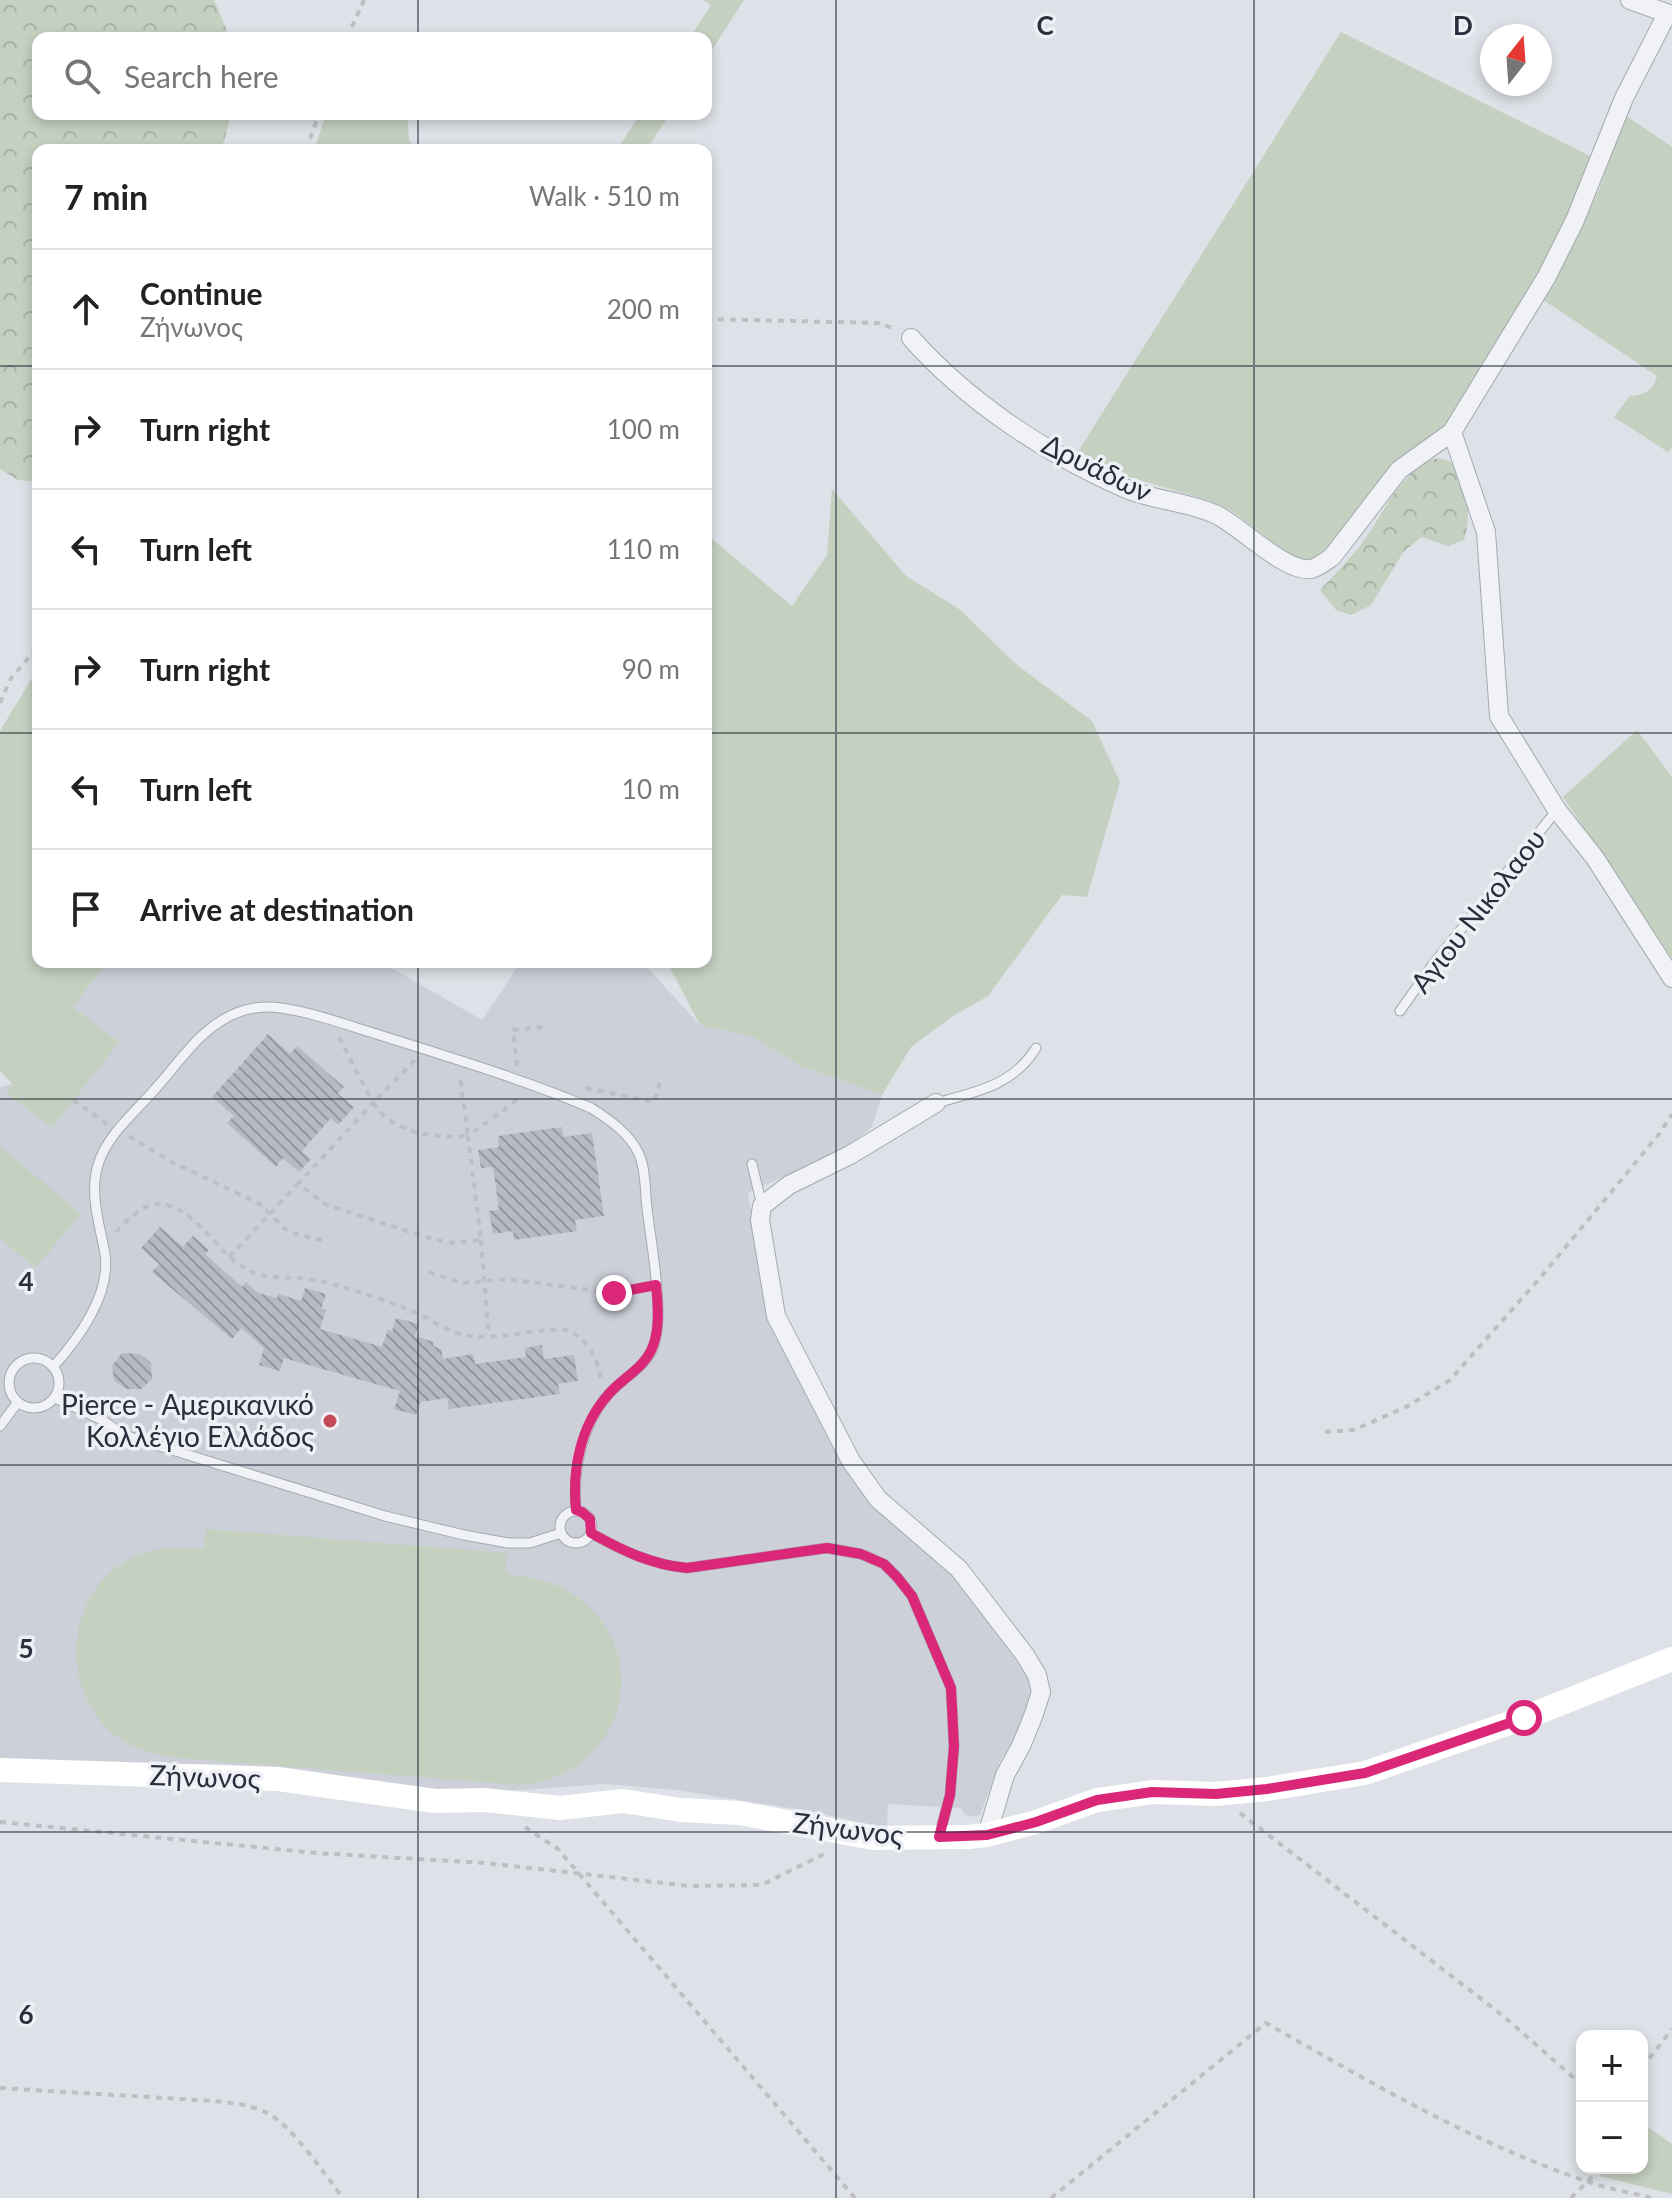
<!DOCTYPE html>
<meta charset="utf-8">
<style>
:root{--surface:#fff;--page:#f6f6f6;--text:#222;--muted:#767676;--line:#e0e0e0}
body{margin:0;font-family:Lato,sans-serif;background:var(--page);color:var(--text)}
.controls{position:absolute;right:24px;bottom:24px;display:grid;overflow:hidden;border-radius:16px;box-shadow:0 4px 12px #0003}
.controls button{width:72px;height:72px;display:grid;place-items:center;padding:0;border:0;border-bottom:2px solid var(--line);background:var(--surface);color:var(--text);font:40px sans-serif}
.compass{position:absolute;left:1480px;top:24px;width:72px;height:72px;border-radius:50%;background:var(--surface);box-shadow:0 4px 12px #0003;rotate:17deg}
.stop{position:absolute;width:24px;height:24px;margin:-18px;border:6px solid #db2777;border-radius:50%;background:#fff}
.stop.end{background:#db2777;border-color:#fff;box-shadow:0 2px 8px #0008}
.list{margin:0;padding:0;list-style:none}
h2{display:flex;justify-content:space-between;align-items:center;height:104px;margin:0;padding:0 32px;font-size:34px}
h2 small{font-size:26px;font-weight:400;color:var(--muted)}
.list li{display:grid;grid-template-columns:52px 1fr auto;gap:24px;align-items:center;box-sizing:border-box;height:120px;padding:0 32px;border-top:2px solid var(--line)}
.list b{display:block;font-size:30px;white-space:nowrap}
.list p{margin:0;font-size:26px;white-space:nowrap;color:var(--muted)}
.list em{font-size:26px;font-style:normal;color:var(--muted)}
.icon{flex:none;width:44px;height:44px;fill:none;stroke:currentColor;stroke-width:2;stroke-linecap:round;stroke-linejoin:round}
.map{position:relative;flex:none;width:1672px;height:2198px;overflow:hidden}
.search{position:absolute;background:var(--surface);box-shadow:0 4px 12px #0003;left:32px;top:32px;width:680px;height:88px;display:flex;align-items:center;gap:20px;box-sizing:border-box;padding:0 28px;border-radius:16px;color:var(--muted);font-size:30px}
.panel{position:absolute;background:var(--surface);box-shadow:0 4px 12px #0003;left:32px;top:144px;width:680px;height:824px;border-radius:16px}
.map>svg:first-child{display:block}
</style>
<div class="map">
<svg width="1672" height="2198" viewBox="0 0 1672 2198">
<defs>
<pattern id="forest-crowns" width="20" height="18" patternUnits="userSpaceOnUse" patternTransform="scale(2)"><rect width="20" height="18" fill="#c4d0c0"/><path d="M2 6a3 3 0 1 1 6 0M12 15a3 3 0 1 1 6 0" fill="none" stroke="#a8b3a6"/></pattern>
<pattern id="building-back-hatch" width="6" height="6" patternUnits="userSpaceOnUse" patternTransform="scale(2)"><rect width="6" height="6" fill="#b6bac3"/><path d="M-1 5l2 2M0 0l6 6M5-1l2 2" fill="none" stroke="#9498a0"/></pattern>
</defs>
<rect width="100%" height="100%" fill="#dee1e7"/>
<!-- built -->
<path fill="#cdd0d9" d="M 108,962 L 381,962 L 482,1020 L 521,962 L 642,962 L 700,1025 L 753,1037 L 801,1066 L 882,1095 L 872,1127 L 862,1135 L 840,1151 L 748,1193 L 771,1318 L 853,1479 L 949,1571 L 1028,1675 L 1031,1697 L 1018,1735 L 1001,1759 L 980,1815 L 972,1817 L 965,1814 L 961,1808 L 888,1804 L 887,1828 L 809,1811 L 676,1790 L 605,1784 L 523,1790 L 446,1792 L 285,1769 L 221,1764 L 100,1764 L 0,1761 L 0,1087 L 12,1084 Z"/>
<!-- green -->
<g fill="#c4d0c0">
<path d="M 703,0 L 744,0 L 706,59 L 706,38 L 690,38 L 711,5 Z"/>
<path d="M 1341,32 L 1592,157 L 1566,220 L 1541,267 L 1446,426 L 1330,550 L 1318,558 L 1304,561 L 1291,556 L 1232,511 L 1208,500 L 1105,470 L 1076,455 Z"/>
<path d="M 326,114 L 407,114 L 409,140 L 417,150 L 314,150 Z"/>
<path d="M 640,114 L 670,114 L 646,150 L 617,150 Z"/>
<path d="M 1625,115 L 1672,147 L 1672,447 L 1668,452 L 1614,417 L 1630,396 C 1645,395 1653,391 1657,376 L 1542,299 L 1579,234 L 1600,187 Z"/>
<path d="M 832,489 L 906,576 L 959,609 L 1017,665 L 1092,721 L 1120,782 L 1087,897 L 1062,895 L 988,996 L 953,1016 L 911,1047 L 882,1095 L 801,1066 L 753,1037 L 700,1025 L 667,962 L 706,962 L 706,534 L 792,606 L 827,555 Z"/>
<path d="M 38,668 L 38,962 L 108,962 L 20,1074 L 73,1007 L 119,1042 L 52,1128 L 6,1093 L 13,1085 L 0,1071 L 0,731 Z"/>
<path d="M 1637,730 L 1672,777 L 1672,959 L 1563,797 Z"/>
<path d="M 0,1146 L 81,1214 L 35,1268 L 0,1238 Z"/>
<path d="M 206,1529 L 507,1553 L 506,1574 C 525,1577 543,1579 560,1587 C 660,1637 631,1775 521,1785 L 178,1758 C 152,1754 125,1747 106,1727 C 52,1671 74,1568 154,1550 C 170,1546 186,1549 203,1549 Z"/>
<path d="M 1642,2123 L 1672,2144 L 1672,2194 L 1600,2176 L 1605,2168 L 1642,2168 Z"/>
</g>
<!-- forest -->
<g fill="url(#forest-crowns)">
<path d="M 0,0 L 214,0 L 230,38 L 38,38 L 38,114 L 231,114 L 222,150 L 38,150 L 38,482 L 18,480 L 0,469 Z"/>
<path d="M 1437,458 L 1450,461 C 1468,483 1472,513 1464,540 L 1448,546 L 1422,537 L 1404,551 L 1371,605 L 1351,615 L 1336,610 L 1320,590 C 1333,576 1347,562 1359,547 C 1383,517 1398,471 1437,458 Z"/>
</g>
<!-- building -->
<g fill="url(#building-back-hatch)">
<path d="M 268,1034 L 290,1054 L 297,1046 L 344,1087 L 338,1094 L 354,1107 L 338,1125 L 331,1118 L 302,1151 L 311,1159 L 299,1172 L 283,1158 L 276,1167 L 227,1123 L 234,1116 L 212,1097 Z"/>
<path d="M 562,1127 L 563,1137 L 592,1133 L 604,1216 L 575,1220 L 577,1231 L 514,1240 L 513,1231 L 493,1234 L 489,1211 L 499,1210 L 493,1167 L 481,1168 L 478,1150 L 499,1147 L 498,1136 Z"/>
<path d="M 160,1227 L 183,1247 L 193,1236 L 209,1250 L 205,1254 L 242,1287 L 246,1282 L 258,1293 L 277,1298 L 278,1294 L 301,1301 L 305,1288 L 326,1294 L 321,1309 L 326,1310 L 320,1329 L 382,1347 L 388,1329 L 392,1331 L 396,1318 L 419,1324 L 415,1336 L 434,1342 L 433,1346 L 441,1349 L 443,1359 L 473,1354 L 475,1364 L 526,1357 L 525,1348 L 542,1345 L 544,1359 L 574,1355 L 578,1381 L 558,1384 L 560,1394 L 449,1409 L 447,1398 L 420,1402 L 416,1415 L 394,1409 L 400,1391 L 284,1358 L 280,1371 L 259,1365 L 264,1348 L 241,1328 L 232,1339 L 152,1272 L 159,1264 L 141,1248 Z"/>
<path d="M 122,1353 L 140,1354 L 151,1363 L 152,1379 L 141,1389 L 126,1389 L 114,1380 L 112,1366 Z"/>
</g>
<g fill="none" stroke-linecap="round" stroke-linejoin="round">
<!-- lane casing -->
<g stroke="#a4a8b1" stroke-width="11">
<g id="lane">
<path d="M 1400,1011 L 1434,963 L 1557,810"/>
<path d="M 936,1103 C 975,1092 1013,1086 1036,1048"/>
<path d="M 752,1164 L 762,1206"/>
<circle cx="34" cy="1383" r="25"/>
<path d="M 53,1367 C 79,1338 111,1295 105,1254 C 100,1225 89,1194 98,1165 C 107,1134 136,1112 156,1088 C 183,1058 204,1022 245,1010 C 257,1007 269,1006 281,1008 C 316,1013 352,1027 386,1037 C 455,1059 525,1080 591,1108 C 610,1120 630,1134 639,1154 C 646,1170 645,1192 647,1208 C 651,1242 658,1277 658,1312 C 658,1322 657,1338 653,1348 C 644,1369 621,1379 607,1396 C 581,1427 573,1471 576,1510"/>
<path d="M 55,1398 L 102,1420 L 124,1435 L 385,1516 L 464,1535 L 508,1543 L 530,1543 L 561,1533"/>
<path d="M 0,1426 L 18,1402"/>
<circle cx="576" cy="1527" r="16"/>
<path d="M 591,1533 C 621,1550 652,1565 687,1568 L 827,1548 L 861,1554 L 884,1564 L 897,1577 L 912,1596 L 951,1688 L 954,1746 L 950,1795 L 939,1837"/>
</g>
</g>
<!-- street casing -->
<g stroke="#a4a8b1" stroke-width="20">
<g id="street">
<path d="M 1630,0 L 1672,15"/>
<path d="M 1667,14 L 1624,98 L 1575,220 L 1546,278 L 1452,432 L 1486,532 L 1499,716 L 1557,810 L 1595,858 L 1672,978"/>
<path d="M 911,338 C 967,401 1046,454 1124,488 C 1154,501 1187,501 1217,515 C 1241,527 1286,573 1311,569 C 1319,567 1326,561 1332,557 L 1399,470 L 1452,432"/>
<path d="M 936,1103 L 850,1155 L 789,1185 L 762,1206 L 760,1220 L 776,1316 L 851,1461 L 878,1499 L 959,1569 L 1025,1655 L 1037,1675 L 1041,1692 L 1034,1714 L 1021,1746 L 1005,1775 L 987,1835"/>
</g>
</g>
<!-- path -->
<g stroke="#bdbfc5" stroke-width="4" stroke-dasharray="6 6" stroke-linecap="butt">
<path d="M 347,38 L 364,0"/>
<path d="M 306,150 L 319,114"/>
<path d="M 706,319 L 879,323 L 895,329"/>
<path d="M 0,703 L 11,678 L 38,647"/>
<path d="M 339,1037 L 373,1103 L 298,1184 L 327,1205 L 435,1240 L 453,1243 L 481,1240 L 468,1136 L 521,1097"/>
<path d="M 415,1060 L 373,1103 C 392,1133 436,1139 468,1136 L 460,1076"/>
<path d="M 517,1066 L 513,1030 L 545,1027"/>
<path d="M 586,1088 L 654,1102 L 661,1079"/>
<path d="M 73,1100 L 107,1124"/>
<path d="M 129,1136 L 170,1161 L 260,1204 L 285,1229 L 299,1235 L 322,1240"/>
<path d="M 116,1232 C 128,1220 142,1203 161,1204 C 194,1206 219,1256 248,1270 C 267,1280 287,1276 308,1279 C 322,1281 336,1285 350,1289 C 373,1296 396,1304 419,1314 C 435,1322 451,1334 469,1336 C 501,1340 534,1328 567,1330 C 589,1340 598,1358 601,1382"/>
<path d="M 481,1240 L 489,1336"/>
<path d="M 229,1257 L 298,1184"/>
<path d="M 429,1272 L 462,1283 L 508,1279 L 614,1293 L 643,1288"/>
<path d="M 1325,1432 L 1354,1430 L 1408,1406 L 1450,1380 L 1540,1278 L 1660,1133 L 1672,1114"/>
<path d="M 1240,1813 L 1502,2015 L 1582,2085"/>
<path d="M 0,1822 L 316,1853 L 485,1863 L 690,1886 L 761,1885 L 822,1855 L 825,1851"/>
<path d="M 525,1827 L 558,1849 L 855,2198"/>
<path d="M 1642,2068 L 1672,2029"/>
<path d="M 0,2088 L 214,2101 C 233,2103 252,2105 269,2114 C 294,2128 325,2175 343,2198"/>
<path d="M 1051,2198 L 1266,2023 C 1370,2082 1473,2143 1586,2181 C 1607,2189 1630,2192 1651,2198"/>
<path d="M 1571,2198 L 1601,2168"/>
</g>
<!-- lane -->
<use href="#lane" stroke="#f1f2f5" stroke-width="9"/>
<!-- street -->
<use href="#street" stroke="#f1f2f5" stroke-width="18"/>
<!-- secondary -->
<path stroke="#fff" stroke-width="24" d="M 0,1770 L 278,1779 L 435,1801 L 484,1800 L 560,1808 L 623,1801 L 681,1810 L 739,1813 L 873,1838 L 968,1837 L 987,1835 L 1036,1822 L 1097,1800 L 1152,1792 L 1216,1794 L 1267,1789 L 1365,1773 L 1524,1718 L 1672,1659"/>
</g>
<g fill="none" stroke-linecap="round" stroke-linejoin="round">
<!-- route -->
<path stroke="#db2777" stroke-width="10" d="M 614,1293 L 656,1285 C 658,1305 660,1327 653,1346 C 645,1368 622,1378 608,1395 C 580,1426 572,1471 576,1510 L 582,1512 L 590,1519 L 591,1533 C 621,1550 652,1565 687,1568 L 827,1548 L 861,1554 L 884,1564 L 897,1577 L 912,1596 L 951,1688 L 954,1746 L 950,1795 L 939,1837 L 987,1835 L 1036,1822 L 1097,1800 L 1152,1792 L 1216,1794 L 1267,1789 L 1365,1773 L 1524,1718"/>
</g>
<!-- grid -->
<path fill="none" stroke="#282f3d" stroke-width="2" stroke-opacity="0.55" d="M 418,0 L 418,38M 836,0 L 836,2198M 1254,0 L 1254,2198M 418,114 L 418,150M 0,366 L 38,366M 706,366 L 1672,366M 0,733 L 38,733M 706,733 L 1672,733M 418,962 L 418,2198M 0,1099 L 1672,1099M 0,1465 L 1672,1465M 0,1832 L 1672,1832"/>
<!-- markers -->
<circle fill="#c54a59" stroke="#eef0f5" stroke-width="3" cx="330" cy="1421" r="8"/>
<g text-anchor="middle" stroke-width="7" stroke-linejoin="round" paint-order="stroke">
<!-- street labels -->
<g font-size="28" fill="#282f3d" stroke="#eef0f5">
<text transform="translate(1097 468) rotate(26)" y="10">Δρυάδων</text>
<text transform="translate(1478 911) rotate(-52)" y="10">Αγιου Νικολαου</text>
<text transform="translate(205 1777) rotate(2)" y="10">Ζήνωνος</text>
<text transform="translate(848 1829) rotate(7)" y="10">Ζήνωνος</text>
</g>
<!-- poi labels -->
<g font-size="28" fill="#282f3d" stroke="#eef0f5" text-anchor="end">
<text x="314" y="1415">Pierce - Αμερικανικό<tspan x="314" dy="32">Κολλέγιο Ελλάδος</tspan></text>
</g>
</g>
<g font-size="26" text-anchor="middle" font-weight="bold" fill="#282f3d" stroke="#eef0f5" stroke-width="7" stroke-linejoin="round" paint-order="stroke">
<text x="1045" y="35">C</text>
<text x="1463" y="35">D</text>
<text x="26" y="1291">4</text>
<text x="26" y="1658">5</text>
<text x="26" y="2024">6</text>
</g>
</svg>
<div class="controls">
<button>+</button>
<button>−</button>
</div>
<svg class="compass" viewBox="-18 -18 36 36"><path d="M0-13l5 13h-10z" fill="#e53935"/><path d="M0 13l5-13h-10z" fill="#767676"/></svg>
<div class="stop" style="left:1524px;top:1718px"></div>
<div class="stop end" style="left:614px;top:1293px"></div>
<div class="search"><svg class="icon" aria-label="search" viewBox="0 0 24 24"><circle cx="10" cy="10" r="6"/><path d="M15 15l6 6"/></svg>Search here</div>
<section class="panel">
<h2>7 min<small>Walk · 510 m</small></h2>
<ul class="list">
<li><svg class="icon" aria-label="ahead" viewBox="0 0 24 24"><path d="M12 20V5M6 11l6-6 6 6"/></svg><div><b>Continue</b><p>Ζήνωνος</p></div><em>200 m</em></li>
<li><svg class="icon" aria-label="right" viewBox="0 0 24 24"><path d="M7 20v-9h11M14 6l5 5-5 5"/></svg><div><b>Turn right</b></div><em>100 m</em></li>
<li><svg class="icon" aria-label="left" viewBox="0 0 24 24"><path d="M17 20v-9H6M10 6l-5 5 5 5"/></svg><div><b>Turn left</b></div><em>110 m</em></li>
<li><svg class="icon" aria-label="right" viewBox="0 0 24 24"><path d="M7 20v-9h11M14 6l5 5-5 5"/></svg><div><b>Turn right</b></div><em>90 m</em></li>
<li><svg class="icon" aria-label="left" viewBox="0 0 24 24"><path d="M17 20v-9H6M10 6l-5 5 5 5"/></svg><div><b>Turn left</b></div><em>10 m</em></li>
<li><svg class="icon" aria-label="arrive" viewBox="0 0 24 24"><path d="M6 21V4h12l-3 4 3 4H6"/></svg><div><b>Arrive at destination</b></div></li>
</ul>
</section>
</div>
